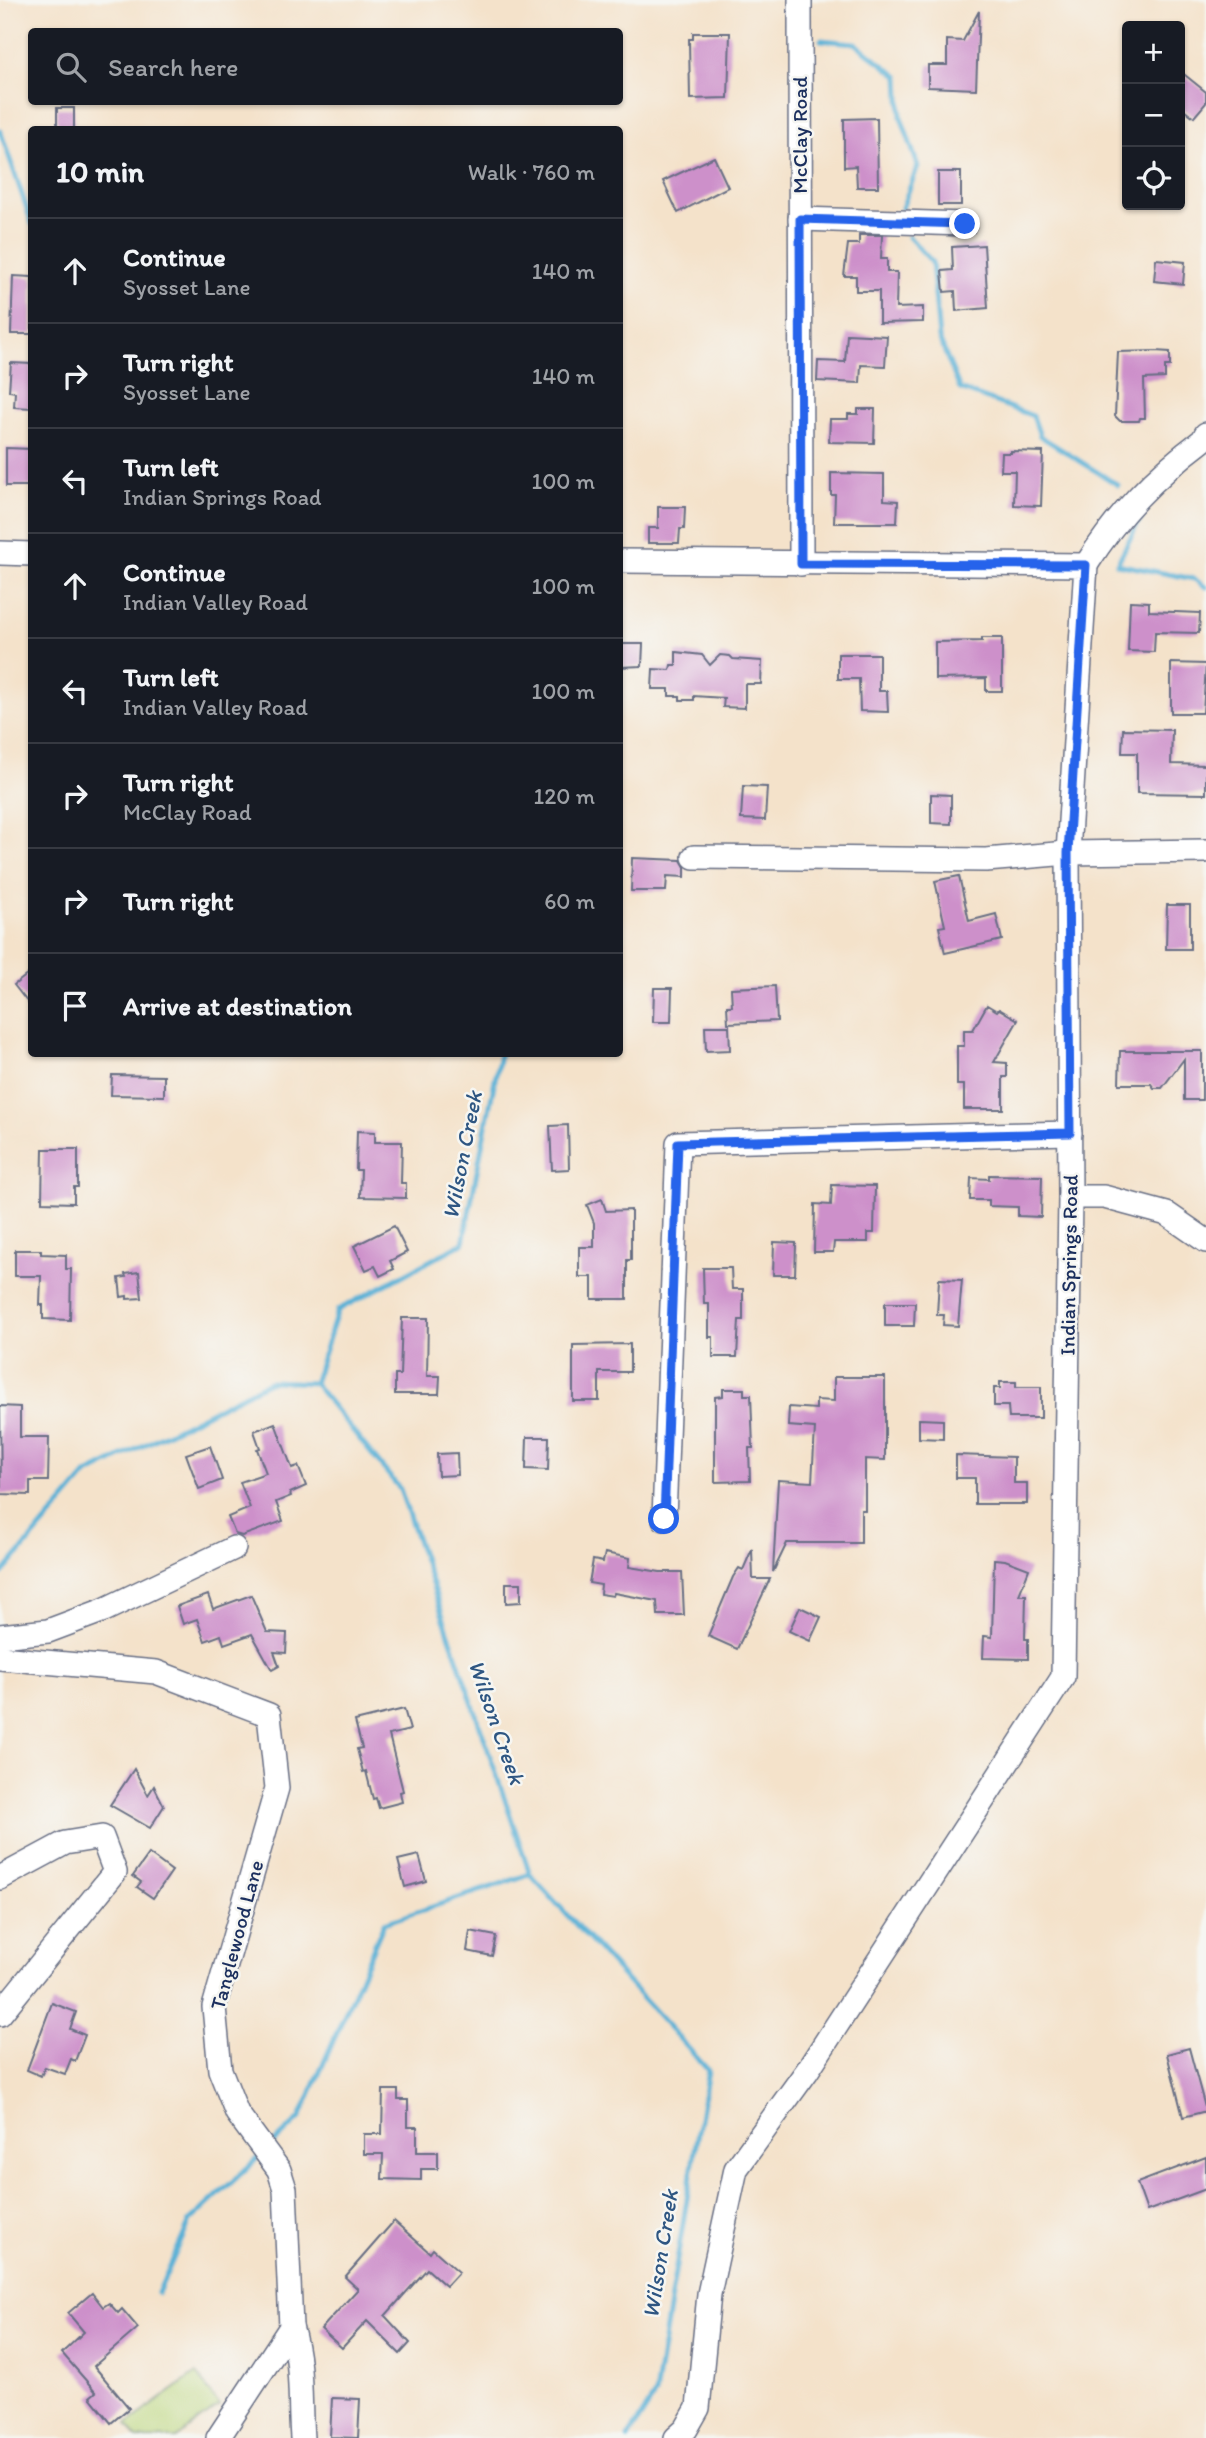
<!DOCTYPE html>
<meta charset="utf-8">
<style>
:root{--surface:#171b24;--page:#20242c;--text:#f1f3f6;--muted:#9ea1a6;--line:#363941}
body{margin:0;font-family:Itim,sans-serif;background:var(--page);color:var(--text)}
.controls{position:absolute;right:21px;top:21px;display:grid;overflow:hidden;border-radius:7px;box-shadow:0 2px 5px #0004}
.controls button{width:63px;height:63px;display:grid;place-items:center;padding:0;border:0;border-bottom:2px solid var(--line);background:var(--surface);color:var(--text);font:35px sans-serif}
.stop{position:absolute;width:21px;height:21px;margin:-16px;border:5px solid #2563eb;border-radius:50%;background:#fff}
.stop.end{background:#2563eb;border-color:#fff;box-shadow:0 2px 7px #0008}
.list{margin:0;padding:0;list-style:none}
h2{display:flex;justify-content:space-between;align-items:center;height:91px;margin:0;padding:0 28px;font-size:30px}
h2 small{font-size:23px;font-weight:400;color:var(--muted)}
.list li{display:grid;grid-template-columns:46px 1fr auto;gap:21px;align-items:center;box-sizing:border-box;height:105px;padding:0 28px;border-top:2px solid var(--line)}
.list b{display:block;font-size:26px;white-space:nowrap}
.list p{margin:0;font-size:23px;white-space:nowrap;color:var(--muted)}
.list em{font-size:23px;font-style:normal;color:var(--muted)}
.icon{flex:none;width:38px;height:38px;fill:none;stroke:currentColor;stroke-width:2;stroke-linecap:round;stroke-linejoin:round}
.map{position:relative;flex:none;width:1206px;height:2438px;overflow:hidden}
.search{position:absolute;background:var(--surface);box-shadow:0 2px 5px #0004;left:28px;top:28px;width:595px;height:77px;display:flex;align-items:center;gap:18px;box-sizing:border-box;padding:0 24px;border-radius:7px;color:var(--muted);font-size:26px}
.panel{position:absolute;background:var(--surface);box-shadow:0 2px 5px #0004;left:28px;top:126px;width:595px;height:931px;border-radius:7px}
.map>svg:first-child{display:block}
</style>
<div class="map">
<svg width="1206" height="2438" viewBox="0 0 1206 2438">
<rect width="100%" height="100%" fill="#f6f6f2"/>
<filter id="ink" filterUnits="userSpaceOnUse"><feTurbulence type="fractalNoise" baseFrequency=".0143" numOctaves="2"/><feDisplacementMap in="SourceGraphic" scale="14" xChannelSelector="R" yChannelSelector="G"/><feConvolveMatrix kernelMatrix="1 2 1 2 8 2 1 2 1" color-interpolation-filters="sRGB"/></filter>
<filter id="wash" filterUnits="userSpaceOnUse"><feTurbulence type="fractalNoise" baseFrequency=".00686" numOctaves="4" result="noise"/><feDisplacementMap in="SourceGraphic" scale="28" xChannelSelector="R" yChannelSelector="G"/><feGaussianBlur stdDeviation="1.57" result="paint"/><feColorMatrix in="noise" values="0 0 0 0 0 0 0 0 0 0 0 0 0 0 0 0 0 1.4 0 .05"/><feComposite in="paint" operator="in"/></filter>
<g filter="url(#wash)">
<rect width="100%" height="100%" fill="#f4e2ca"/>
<!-- green -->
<path fill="#bbd67c" stroke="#6b826d" stroke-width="2" d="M 196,2373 L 219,2406 L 177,2438 L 137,2438 L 127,2424 Z"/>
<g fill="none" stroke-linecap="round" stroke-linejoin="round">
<!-- stream -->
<g stroke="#5ab1d6" stroke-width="5">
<path d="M 821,40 L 855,43 L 899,77 L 901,117 L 918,166 L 902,208"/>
<path d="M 0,130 L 32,224"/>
<path d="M 909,237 L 932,262 L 939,338 L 960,389 L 1033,416 L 1040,436 L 1118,485"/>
<path d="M 1142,515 L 1117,564 L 1194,579 L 1206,587"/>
<path d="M 500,1054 L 463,1243 L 338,1310 L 314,1383 L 400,1489 L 530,1874 L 708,2070 L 655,2395 L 628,2438"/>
<path d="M 0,1576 L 87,1474 L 271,1381 L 314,1383"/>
<path d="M 271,2146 L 300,2118 L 384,1923 L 530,1874"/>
<path d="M 158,2293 L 190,2221 L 261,2155"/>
</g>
</g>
<g id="blocks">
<!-- building -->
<g fill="#cd90ca">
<path d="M 979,11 L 976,89 L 928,87 L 928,65 L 947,65 L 947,40 L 963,41 Z"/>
<path d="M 693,33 L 730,33 L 728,98 L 690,99 L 689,39 L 693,39 Z"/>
<path d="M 1180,71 L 1206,92 L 1206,103 L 1194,117 L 1180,106 Z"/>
<rect x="57" y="108" width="17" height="22"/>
<path d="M 877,118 L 878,187 L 857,187 L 856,166 L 844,167 L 844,119 Z"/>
<path d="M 714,157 L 728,187 L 678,213 L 663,181 Z"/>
<rect x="938" y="172" width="23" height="33"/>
<path d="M 859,235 L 882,235 L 881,259 L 887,259 L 887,272 L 897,272 L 896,308 L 923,307 L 923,322 L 879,323 L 879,291 L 856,291 L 856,276 L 844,276 L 848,244 L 859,244 Z"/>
<path d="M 984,245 L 988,308 L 956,311 L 955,291 L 944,292 L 942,271 L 953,270 L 952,247 Z"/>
<path d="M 1156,259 L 1185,262 L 1183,284 L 1154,281 Z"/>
<path d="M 13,276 L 32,277 L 32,334 L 11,334 Z"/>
<path d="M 847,334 L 887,336 L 885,366 L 861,365 L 860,383 L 817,381 L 818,361 L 845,362 Z"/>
<path d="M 1155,351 L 1170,352 L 1170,366 L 1165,366 L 1165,378 L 1144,379 L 1145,418 L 1140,418 L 1139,421 L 1120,421 L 1115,416 L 1118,352 Z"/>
<path d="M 11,363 L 32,364 L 32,408 L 14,407 L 15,392 L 9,391 Z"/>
<path d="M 858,409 L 875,409 L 874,443 L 829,442 L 830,419 L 848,419 L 848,414 L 858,414 Z"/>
<path d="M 6,448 L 32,449 L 32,486 L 6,486 Z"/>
<path d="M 1011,451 L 1043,452 L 1041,506 L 1014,505 L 1015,471 L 1001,471 L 1002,453 L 1011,453 Z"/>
<path d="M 831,473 L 884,474 L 884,500 L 898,501 L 897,523 L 834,523 L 835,495 L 831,495 Z"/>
<path d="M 658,507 L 685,507 L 684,529 L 680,529 L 679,543 L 648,543 L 648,528 L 658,528 Z"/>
<path d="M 1130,601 L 1149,602 L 1149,611 L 1200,613 L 1199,633 L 1155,632 L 1154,652 L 1128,651 Z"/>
<path d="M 982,638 L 1002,638 L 1002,691 L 986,691 L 986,678 L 935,679 L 935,642 L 982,641 Z"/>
<path d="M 620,644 L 643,644 L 642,666 L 620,667 Z"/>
<path d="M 676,652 L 702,655 L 710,665 L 720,655 L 730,656 L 733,659 L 762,661 L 761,684 L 745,684 L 745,708 L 723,707 L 724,698 L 694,696 L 694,700 L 680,700 L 680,696 L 669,696 L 669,689 L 652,689 L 653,669 L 670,670 L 671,665 L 676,665 Z"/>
<path d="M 838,654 L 879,654 L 879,691 L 887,691 L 888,712 L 860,711 L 859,679 L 838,679 Z"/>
<path d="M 1171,663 L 1206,664 L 1203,713 L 1171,713 Z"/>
<path d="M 1123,729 L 1172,730 L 1171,764 L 1206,765 L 1206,794 L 1137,793 L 1137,753 L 1122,753 Z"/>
<path d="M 743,786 L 767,787 L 765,820 L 741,819 Z"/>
<path d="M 931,794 L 951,795 L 951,824 L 931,823 Z"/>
<path d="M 632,858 L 681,860 L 685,867 L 685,877 L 667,876 L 666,891 L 631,891 Z"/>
<path d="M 959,876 L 969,921 L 996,914 L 1002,940 L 945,953 L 939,927 L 945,926 L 935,881 Z"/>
<path d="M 1167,905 L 1190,905 L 1190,949 L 1166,949 Z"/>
<path d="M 32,971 L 32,1008 L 14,985 Z"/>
<path d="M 775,986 L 777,1021 L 728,1023 L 727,1006 L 732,1006 L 731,988 Z"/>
<path d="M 654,988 L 672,988 L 671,1022 L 653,1022 Z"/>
<path d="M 987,1005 L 997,1011 L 999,1009 L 1018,1020 L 994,1062 L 1007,1063 L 1007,1077 L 1003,1077 L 1003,1109 L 964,1109 L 964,1085 L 957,1085 L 957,1046 L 964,1046 L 964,1030 L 973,1030 Z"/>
<path d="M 705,1026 L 729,1026 L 730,1050 L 706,1051 Z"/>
<path d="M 1120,1051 L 1202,1051 L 1202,1100 L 1184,1100 L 1184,1059 L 1162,1088 L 1154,1088 L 1151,1084 L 1119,1084 Z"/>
<path d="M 112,1075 L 164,1076 L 164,1096 L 111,1095 Z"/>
<path d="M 568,1125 L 569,1169 L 552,1170 L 550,1126 Z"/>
<path d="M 357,1131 L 375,1132 L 375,1142 L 402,1142 L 401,1183 L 406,1183 L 406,1198 L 360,1197 L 361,1170 L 356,1170 Z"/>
<path d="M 43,1149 L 78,1149 L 78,1187 L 74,1187 L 74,1203 L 42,1202 Z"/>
<path d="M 989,1175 L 1042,1176 L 1041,1217 L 1018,1216 L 1018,1207 L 989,1206 L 989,1200 L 970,1200 L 971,1178 L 989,1179 Z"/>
<path d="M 832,1185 L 875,1186 L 874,1233 L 868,1233 L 868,1242 L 834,1242 L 833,1252 L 814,1252 L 815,1204 L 831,1205 Z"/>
<path d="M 602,1199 L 606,1211 L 631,1210 L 631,1260 L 627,1260 L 627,1299 L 592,1299 L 592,1277 L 579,1277 L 579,1247 L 594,1247 L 594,1223 L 587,1205 Z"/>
<path d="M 394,1226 L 407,1252 L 390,1261 L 394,1269 L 380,1276 L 375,1266 L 366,1270 L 354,1246 Z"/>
<path d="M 774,1242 L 796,1243 L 795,1275 L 773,1275 Z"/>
<path d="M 15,1250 L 41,1250 L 41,1254 L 66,1255 L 66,1269 L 71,1269 L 70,1320 L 43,1319 L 43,1305 L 40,1305 L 41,1276 L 15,1276 Z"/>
<path d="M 703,1268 L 731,1268 L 732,1289 L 743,1289 L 743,1320 L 739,1320 L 737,1357 L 713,1357 L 713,1337 L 709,1337 L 709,1304 L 704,1304 Z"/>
<path d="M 139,1272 L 142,1298 L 127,1299 L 127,1296 L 121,1297 L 119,1278 L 126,1277 L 125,1274 Z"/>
<path d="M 939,1279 L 962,1280 L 958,1326 L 943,1325 L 944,1315 L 937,1315 Z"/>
<path d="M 885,1303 L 915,1303 L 914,1326 L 885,1326 Z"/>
<path d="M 402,1318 L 428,1318 L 427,1376 L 440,1376 L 439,1394 L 395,1394 L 395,1375 L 400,1375 Z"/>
<path d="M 630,1344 L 630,1372 L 599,1372 L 599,1401 L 573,1401 L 573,1345 Z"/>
<path d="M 834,1377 L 885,1377 L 885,1460 L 865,1459 L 865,1510 L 861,1510 L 861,1543 L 787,1543 L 773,1572 L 778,1480 L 812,1482 L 815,1428 L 788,1426 L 789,1407 L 816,1409 L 816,1400 L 834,1401 Z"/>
<path d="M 1000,1382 L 1016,1382 L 1016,1387 L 1041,1387 L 1041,1418 L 1009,1418 L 1008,1406 L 994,1406 L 994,1388 L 1000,1388 Z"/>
<path d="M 723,1389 L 744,1389 L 744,1395 L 751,1395 L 753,1448 L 749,1448 L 750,1481 L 715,1482 L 715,1397 L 723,1396 Z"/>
<path d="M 0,1406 L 20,1407 L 20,1437 L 49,1437 L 48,1481 L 30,1481 L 30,1495 L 1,1494 Z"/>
<path d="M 919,1419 L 943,1420 L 943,1439 L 919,1438 Z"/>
<path d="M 275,1423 L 292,1468 L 298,1466 L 306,1486 L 290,1493 L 291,1496 L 276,1502 L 283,1521 L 242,1536 L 235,1534 L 228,1517 L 250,1508 L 240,1482 L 266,1473 L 257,1449 L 260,1448 L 254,1431 Z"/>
<path d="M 527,1437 L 549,1437 L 548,1470 L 526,1469 Z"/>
<path d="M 210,1446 L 222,1480 L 199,1489 L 186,1454 Z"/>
<path d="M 457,1453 L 458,1475 L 438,1476 L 437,1454 Z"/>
<path d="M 956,1455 L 1014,1457 L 1014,1483 L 1027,1483 L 1027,1504 L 975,1504 L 975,1478 L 956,1478 Z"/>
<path d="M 752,1549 L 753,1579 L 770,1579 L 737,1649 L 708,1636 L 733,1577 L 739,1568 L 743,1570 Z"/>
<path d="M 605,1553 L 630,1558 L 629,1567 L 660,1572 L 682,1572 L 684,1615 L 658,1615 L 657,1601 L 614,1593 L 613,1596 L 600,1594 L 601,1585 L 589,1583 L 593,1560 L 603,1562 Z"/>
<path d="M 994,1559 L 1005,1560 L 1029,1569 L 1019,1595 L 1026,1595 L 1025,1639 L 1028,1639 L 1028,1659 L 983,1658 L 984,1636 L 992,1637 Z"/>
<path d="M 506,1583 L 521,1583 L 521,1602 L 506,1603 Z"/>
<path d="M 208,1595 L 213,1609 L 251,1595 L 267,1632 L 287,1633 L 286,1653 L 274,1652 L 279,1666 L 272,1670 L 252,1634 L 224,1644 L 221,1635 L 205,1641 L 197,1619 L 183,1624 L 177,1606 Z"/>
<path d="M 800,1607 L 821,1617 L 810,1641 L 789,1631 Z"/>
<path d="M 404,1709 L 410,1730 L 389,1735 L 403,1791 L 400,1792 L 402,1802 L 379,1808 L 376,1798 L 373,1799 L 366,1771 L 363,1772 L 357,1749 L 362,1748 L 355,1721 Z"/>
<path d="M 134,1769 L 148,1795 L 154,1786 L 164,1806 L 150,1828 L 110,1805 Z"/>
<path d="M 149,1854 L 172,1871 L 153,1898 L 137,1887 L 141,1882 L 133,1876 Z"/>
<path d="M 419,1855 L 426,1881 L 405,1887 L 398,1860 Z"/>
<path d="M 470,1931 L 496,1936 L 492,1956 L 467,1951 Z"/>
<path d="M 52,2003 L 76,2012 L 70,2029 L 85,2035 L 75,2061 L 71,2059 L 65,2074 L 45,2067 L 41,2076 L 27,2070 Z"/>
<path d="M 1189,2048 L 1206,2111 L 1183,2117 L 1167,2054 Z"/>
<path d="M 383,2090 L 398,2090 L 398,2100 L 408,2100 L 408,2127 L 417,2127 L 417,2152 L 438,2152 L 438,2169 L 421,2169 L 421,2180 L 382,2179 L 383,2154 L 364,2154 L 364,2134 L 382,2134 Z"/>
<path d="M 1206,2157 L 1206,2189 L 1147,2211 L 1137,2183 Z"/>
<path d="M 394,2221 L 430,2253 L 433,2249 L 459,2272 L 446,2286 L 427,2269 L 385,2316 L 410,2343 L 400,2354 L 367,2321 L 342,2348 L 321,2329 L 358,2289 L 345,2277 Z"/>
<path d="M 92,2293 L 103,2307 L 109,2303 L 118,2313 L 122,2309 L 138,2328 L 94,2366 L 129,2408 L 111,2423 L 90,2397 L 96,2392 L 62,2353 L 84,2332 L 68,2313 Z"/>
<path d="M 332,2398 L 360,2399 L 358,2438 L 330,2437 Z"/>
</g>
</g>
</g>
<g filter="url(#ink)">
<use href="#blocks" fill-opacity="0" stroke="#676e84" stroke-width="2"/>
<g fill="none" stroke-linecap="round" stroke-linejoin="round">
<!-- minor casing -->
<g stroke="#676e84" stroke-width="26">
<g id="minor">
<path d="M 800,0 L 801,564"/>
<path d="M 800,219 L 965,224"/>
<path d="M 0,553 L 32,554"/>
<path d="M 620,561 L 1086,565 L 1068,853 L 1070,1197 L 1063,1677 L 807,2071 L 736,2169 L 709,2294 L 698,2408 L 686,2429 L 676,2438"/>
<path d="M 1086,565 C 1118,514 1155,476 1203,440 L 1206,434"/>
<path d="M 694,857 L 986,860 L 1068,853 L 1206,851"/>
<path d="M 1070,1197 L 1104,1197 L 1167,1214 L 1206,1241"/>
<path d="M 664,1519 L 678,1143 L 1070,1133"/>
<path d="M 0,1636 L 48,1631 L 104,1610 L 234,1548"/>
<path d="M 0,1658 L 156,1672 L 269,1715 L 277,1788 L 214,2007 L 220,2070 L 237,2113 L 279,2170 L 285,2189 L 291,2327 L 218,2438"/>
<path d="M 0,1878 L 65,1843 L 102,1837 L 115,1872 L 0,2014"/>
<path d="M 291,2327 C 303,2367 299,2398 302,2438"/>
</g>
</g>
<!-- minor -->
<use href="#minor" stroke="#fff" stroke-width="23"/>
</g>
</g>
<g fill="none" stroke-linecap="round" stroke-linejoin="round" filter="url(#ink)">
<!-- route -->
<path stroke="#2563eb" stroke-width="9" d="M 664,1519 L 678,1143 L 1070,1133 L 1068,853 L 1086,565 L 801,564 L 800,219 L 965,224"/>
</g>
<g text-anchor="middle" stroke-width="5" stroke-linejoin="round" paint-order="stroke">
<!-- street labels -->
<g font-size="21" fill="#1b2f5e" stroke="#f6f6f2">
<text transform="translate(800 135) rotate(-90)" y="7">McClay Road</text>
<text transform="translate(1069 1265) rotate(-89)" y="7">Indian Springs Road</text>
<text transform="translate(237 1935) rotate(-75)" y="7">Tanglewood Lane</text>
</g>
<!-- water labels -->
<g font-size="23" font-style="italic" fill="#2e5682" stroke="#f6f6f2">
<text transform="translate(462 1155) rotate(-79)" y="8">Wilson Creek</text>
<text transform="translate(497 1722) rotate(71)" y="8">Wilson Creek</text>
<text transform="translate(660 2254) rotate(-81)" y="8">Wilson Creek</text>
</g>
</g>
</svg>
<div class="controls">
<button>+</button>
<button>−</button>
<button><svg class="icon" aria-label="locate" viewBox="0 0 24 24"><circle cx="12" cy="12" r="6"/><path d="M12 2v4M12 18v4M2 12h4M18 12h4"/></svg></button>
</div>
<div class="stop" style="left:664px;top:1519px"></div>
<div class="stop end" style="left:965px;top:224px"></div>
<div class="search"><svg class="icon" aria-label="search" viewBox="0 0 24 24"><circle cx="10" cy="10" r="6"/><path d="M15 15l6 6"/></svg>Search here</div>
<section class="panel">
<h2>10 min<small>Walk · 760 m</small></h2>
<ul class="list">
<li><svg class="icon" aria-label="ahead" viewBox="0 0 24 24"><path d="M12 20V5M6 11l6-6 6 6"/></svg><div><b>Continue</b><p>Syosset Lane</p></div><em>140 m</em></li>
<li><svg class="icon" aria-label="right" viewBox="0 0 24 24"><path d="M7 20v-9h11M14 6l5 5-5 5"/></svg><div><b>Turn right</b><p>Syosset Lane</p></div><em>140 m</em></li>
<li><svg class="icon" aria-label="left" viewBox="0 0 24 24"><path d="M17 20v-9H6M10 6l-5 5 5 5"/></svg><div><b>Turn left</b><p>Indian Springs Road</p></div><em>100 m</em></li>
<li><svg class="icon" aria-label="ahead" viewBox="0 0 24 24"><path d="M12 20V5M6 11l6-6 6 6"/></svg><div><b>Continue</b><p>Indian Valley Road</p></div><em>100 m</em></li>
<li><svg class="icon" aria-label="left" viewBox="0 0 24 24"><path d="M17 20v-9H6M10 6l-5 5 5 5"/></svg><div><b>Turn left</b><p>Indian Valley Road</p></div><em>100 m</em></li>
<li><svg class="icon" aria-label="right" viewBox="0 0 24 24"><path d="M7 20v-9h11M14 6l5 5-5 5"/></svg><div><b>Turn right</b><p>McClay Road</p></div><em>120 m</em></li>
<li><svg class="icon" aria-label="right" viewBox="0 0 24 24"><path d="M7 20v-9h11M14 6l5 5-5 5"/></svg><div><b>Turn right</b></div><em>60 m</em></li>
<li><svg class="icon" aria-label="arrive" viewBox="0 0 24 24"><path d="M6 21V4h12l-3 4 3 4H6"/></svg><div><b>Arrive at destination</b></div></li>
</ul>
</section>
</div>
